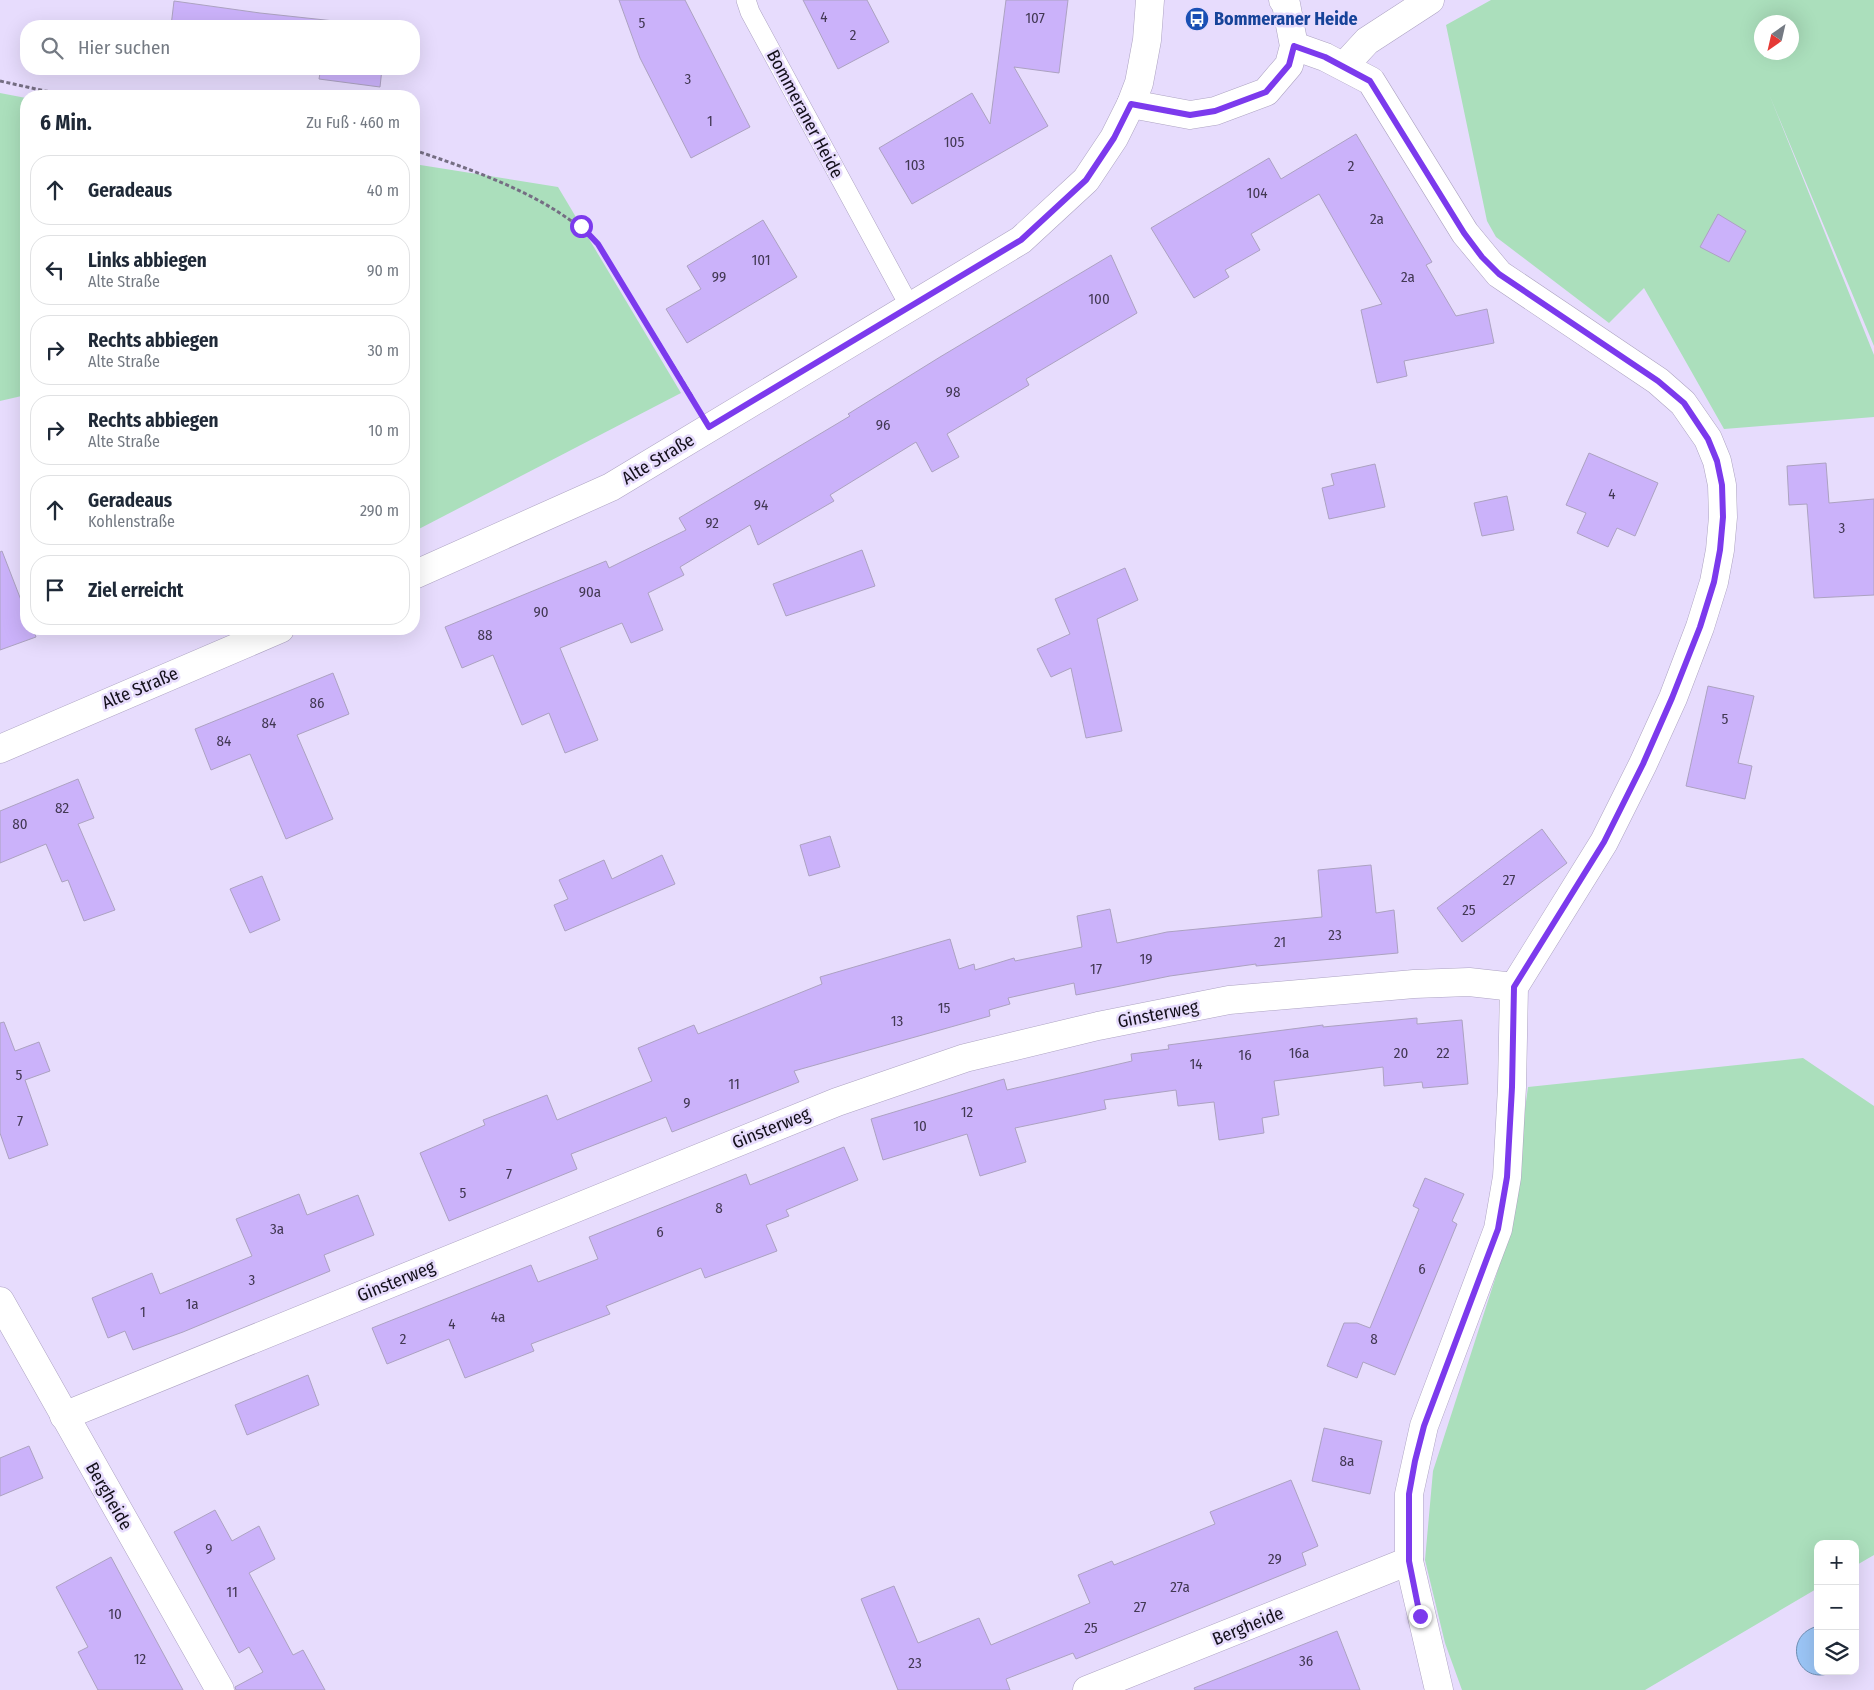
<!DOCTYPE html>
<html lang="de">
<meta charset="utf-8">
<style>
:root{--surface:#fff;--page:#f2f2f3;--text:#1f2937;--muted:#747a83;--line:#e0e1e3}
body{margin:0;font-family:"Fira Sans Condensed",sans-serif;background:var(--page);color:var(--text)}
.controls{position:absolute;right:15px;bottom:15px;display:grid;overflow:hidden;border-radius:10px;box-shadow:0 5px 20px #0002}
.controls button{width:45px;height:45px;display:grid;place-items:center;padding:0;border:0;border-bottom:1px solid var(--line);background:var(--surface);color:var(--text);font:25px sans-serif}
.compass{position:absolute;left:1754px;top:15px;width:45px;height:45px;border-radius:50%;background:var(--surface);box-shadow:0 5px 20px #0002;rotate:214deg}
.stop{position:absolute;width:15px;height:15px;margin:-11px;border:4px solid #7c3aed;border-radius:50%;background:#fff}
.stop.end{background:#7c3aed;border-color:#fff;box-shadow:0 1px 5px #0008}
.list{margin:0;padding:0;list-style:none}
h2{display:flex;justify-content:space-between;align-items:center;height:65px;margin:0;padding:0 20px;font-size:21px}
h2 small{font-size:16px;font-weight:400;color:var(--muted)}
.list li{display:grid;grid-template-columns:32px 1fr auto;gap:15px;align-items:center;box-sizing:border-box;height:70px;margin:0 10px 10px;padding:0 10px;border:1px solid var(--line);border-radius:20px}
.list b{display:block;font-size:19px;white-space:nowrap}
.list p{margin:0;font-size:16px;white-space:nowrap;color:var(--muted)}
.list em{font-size:16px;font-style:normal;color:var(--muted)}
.icon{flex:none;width:28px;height:28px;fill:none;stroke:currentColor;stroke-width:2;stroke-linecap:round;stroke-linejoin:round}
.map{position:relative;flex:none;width:1874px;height:1690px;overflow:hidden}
.search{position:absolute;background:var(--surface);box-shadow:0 5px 20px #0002;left:20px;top:20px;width:400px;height:55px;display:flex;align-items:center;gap:12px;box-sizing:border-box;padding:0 18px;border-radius:20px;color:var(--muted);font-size:19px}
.panel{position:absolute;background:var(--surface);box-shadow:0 5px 20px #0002;left:20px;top:90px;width:400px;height:545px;border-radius:20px}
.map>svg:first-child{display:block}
</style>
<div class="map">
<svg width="1874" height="1690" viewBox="0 0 1874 1690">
<rect width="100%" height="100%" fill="#e7dcfd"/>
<!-- green -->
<g fill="#abdfbc" fill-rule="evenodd">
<path d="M 1491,0 L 1874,0 L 1874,346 L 1769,94 L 1874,355 L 1874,417 L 1724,429 L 1644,288 L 1609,323 L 1496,237 L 1487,221 L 1446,25 ZM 1762,22 L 1792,22 L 1792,52 L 1762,52 Z"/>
<path d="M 0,93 L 26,98 L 26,395 L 0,401 Z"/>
<path d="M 414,164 L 558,187 L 681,393 L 415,531 Z"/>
<path d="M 1803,1058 L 1874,1106 L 1874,1555 L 1855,1566 L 1855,1544 L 1818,1544 L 1818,1588 L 1645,1690 L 1462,1690 L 1445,1643 L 1425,1560 L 1433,1471 L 1507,1242 L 1528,1087 Z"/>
</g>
<!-- water -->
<path fill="#9bc5f6" stroke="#728fb4" d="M 1818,1626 L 1818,1671 L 1835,1671 C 1798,1690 1779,1636 1818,1626 Z"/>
<!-- building -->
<g fill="#cbb2fa" stroke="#aca2c1">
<path d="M 619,0 L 685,0 L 750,127 L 691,158 L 640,58 Z"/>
<path d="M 803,0 L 867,0 L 889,42 L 838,69 Z"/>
<path d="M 1006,0 L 1068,0 L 1059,73 L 1014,67 L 1048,126 L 912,204 L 879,148 L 972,93 L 990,124 Z"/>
<path d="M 174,1 L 260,13 L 381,26 L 171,26 Z"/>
<path d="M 289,69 L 382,69 L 380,87 L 319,79 L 320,73 Z"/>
<path d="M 1356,134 L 1432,262 L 1426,265 L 1456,316 L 1487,309 L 1494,343 L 1404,361 L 1407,376 L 1377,383 L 1361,310 L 1382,304 L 1319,194 L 1251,234 L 1260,250 L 1225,270 L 1229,277 L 1194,298 L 1151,228 L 1269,158 L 1281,179 Z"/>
<path d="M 1718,214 L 1746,231 L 1729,262 L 1700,247 Z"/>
<path d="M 763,220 L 797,277 L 687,343 L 666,309 L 701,289 L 687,266 Z"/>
<path d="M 1111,255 L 1137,313 L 1026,379 L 1029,385 L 947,434 L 959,457 L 932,472 L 916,442 L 830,495 L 834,501 L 758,545 L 750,525 L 680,567 L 684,575 L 648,593 L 663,630 L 631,643 L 622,623 L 560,648 L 598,740 L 565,753 L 549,713 L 522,725 L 493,655 L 462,668 L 445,627 L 606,561 L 609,568 L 686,530 L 679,518 L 850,416 L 848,414 L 940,357 Z"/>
<path d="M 1589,453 L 1658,483 L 1635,536 L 1617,528 L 1608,547 L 1577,533 L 1586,513 L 1566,505 Z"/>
<path d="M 1826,463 L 1829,503 L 1874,499 L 1874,595 L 1814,598 L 1807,504 L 1789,505 L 1787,466 Z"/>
<path d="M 1375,464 L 1385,507 L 1329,519 L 1322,488 L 1334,485 L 1331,474 Z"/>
<path d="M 1507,496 L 1514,530 L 1482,536 L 1474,503 Z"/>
<path d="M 862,550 L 875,586 L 786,616 L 773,584 Z"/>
<path d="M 2,551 L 26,613 L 26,629 L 33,629 L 36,637 L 0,650 L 0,552 Z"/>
<path d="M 1125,568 L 1138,600 L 1097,619 L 1122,731 L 1086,738 L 1071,668 L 1051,677 L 1037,649 L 1070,634 L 1055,599 Z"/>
<path d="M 333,673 L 349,714 L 297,735 L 333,819 L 286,839 L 250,754 L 211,770 L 195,729 Z"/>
<path d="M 1708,686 L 1754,696 L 1738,763 L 1752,766 L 1745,799 L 1686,786 Z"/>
<path d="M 78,779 L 94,818 L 78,824 L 115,910 L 84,921 L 68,880 L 62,882 L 46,844 L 0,863 L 0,811 Z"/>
<path d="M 1542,829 L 1567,863 L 1462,942 L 1437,908 Z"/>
<path d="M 830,836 L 840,867 L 809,876 L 800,845 Z"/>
<path d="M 662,855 L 675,884 L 565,931 L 554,905 L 568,899 L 559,880 L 604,860 L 612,879 Z"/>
<path d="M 1371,865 L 1376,913 L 1394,910 L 1398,953 L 1256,966 L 1256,964 L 1170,976 L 1076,995 L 1074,983 L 1008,998 L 1010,1004 L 989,1010 L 990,1016 L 794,1071 L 799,1082 L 672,1132 L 666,1117 L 571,1154 L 577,1169 L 449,1221 L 420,1153 L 485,1125 L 483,1120 L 547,1095 L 557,1120 L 652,1081 L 638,1048 L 694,1025 L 698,1034 L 822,984 L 820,977 L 950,939 L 959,969 L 974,964 L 975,970 L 1014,958 L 1015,961 L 1082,947 L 1077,916 L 1110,909 L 1117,943 L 1167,932 L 1322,917 L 1318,870 Z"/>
<path d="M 262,876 L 280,920 L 250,933 L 230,889 Z"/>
<path d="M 1417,1018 L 1417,1024 L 1462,1020 L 1468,1084 L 1423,1088 L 1422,1082 L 1384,1086 L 1383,1067 L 1274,1081 L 1279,1115 L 1262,1118 L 1264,1133 L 1219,1140 L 1214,1102 L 1178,1106 L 1176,1090 L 1104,1100 L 1106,1109 L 1015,1128 L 1026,1162 L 980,1176 L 967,1134 L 883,1160 L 871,1119 L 1004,1079 L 1007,1090 L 1132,1061 L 1131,1054 L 1169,1049 L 1168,1045 L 1323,1025 L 1323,1027 Z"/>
<path d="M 4,1022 L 15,1051 L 39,1042 L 50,1071 L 25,1080 L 48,1145 L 9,1159 L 0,1133 L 0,1023 Z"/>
<path d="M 844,1147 L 858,1180 L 786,1210 L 789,1216 L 766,1225 L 777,1251 L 705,1278 L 701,1268 L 606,1306 L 610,1314 L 531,1344 L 534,1351 L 465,1378 L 449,1339 L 387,1364 L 372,1328 L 531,1265 L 538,1282 L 598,1259 L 589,1237 L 746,1174 L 750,1185 Z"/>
<path d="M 1425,1178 L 1464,1194 L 1452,1221 L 1457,1224 L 1395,1375 L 1363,1362 L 1357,1378 L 1327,1366 L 1344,1323 L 1357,1323 L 1370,1328 L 1419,1209 L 1413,1206 Z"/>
<path d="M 299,1194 L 307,1215 L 358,1195 L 374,1235 L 324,1255 L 330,1271 L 183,1332 L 133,1350 L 125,1331 L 108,1338 L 92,1298 L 152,1273 L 160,1294 L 252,1256 L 236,1219 Z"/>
<path d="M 308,1375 L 319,1405 L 247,1435 L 235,1405 Z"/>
<path d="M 1324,1428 L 1382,1441 L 1370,1494 L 1312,1481 Z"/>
<path d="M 29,1446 L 43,1478 L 0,1496 L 0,1458 Z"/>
<path d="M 1291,1480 L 1318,1546 L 1302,1553 L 1306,1565 L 1076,1659 L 1073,1653 L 1006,1679 L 1010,1690 L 898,1690 L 861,1599 L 894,1586 L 918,1643 L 979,1618 L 991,1645 L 1090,1603 L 1078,1575 L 1112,1561 L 1114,1565 L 1215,1524 L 1210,1512 Z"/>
<path d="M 215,1510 L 232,1541 L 259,1526 L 275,1559 L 249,1573 L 293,1655 L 303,1650 L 325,1690 L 236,1690 L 235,1687 L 263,1672 L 249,1647 L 239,1653 L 174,1532 Z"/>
<path d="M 111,1557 L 126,1585 L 183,1690 L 98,1690 L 78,1652 L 88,1647 L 56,1587 Z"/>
<path d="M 1337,1631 L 1360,1690 L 1195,1690 L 1194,1688 Z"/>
</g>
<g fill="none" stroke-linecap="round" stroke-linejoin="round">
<!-- lane casing -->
<g stroke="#ada3c2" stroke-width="20">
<path id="lane" d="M 746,0 L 750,12 L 910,307"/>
</g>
<!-- street casing -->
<g stroke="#ada3c2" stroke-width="29">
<g id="street">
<path d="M 1294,46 L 1325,57 L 1371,81 L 1465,233 L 1499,274 L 1658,381 L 1683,403 L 1708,439 L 1717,461 L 1722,485 L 1723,517 L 1720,550 L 1714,582 L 1700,627 L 1673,698 L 1643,764 L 1604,842 L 1514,987 L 1512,1087 L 1507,1177 L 1498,1229 L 1424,1426 L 1409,1494 L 1409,1561 L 1439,1690"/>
<path d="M 1344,66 L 1367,41 L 1430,0"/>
<path d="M 1131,104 L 1190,115 L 1215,111 L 1266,92 L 1289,65 L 1294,46 L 1286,4 L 1283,0"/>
<path d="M 414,575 L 611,487 L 1021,240 L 1086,180 L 1114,138 L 1131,104 L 1139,83 L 1147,40 L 1150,0"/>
<path d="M 0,749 L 280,629"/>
<path d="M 0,1301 L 220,1690"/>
<path d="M 64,1416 L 837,1102 L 965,1058 L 1098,1026 L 1229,1000 L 1414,984 L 1469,982 L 1514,987"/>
<path d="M 1087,1690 L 1409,1561"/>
</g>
</g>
<!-- path -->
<g stroke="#756e83" stroke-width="3" stroke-dasharray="4 2.5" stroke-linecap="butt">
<path d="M 0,81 L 45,91 L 79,96"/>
<path d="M 414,150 C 475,171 553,197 598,244 L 693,398"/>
</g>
<!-- lane -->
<use href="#lane" stroke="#fff" stroke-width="19"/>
<!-- street -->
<use href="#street" stroke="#fff" stroke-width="28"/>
</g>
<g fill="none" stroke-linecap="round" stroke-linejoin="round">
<!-- route -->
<path stroke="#7c3aed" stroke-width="6" d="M 581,226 L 598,244 L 709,427 L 1021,240 L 1086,180 L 1114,138 L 1131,104 L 1190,115 L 1215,111 L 1266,92 L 1289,65 L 1294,46 L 1325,57 L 1370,81 L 1464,233 L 1482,257 L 1499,274 L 1658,381 L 1684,403 L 1708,439 L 1717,461 L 1722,485 L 1723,517 L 1720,550 L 1714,582 L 1700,627 L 1672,698 L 1643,764 L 1604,842 L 1514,987 L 1512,1087 L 1507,1177 L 1498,1229 L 1424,1426 L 1415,1461 L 1409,1494 L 1409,1561 L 1420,1616"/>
</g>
<!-- icons -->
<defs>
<g id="bus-disc" transform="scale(1.25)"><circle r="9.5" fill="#1a4fb4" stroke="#e7dcfd"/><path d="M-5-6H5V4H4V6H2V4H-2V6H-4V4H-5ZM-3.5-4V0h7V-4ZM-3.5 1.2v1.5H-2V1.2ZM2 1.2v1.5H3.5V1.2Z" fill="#fff"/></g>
</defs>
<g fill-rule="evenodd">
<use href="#bus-disc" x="1197" y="19"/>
</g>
<g text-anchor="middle" stroke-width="5" stroke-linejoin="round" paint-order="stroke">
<!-- number labels -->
<g font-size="15" fill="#423853">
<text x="824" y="22">4</text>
<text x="1035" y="23">107</text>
<text x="642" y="28">5</text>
<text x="853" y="40">2</text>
<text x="688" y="84">3</text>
<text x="710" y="126">1</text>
<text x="954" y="147">105</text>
<text x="915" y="170">103</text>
<text x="1351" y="171">2</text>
<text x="1257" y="198">104</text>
<text x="1377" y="224">2a</text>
<text x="761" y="265">101</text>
<text x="719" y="282">99</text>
<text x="1408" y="282">2a</text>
<text x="1099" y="304">100</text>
<text x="953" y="397">98</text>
<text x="883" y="430">96</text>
<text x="1612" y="499">4</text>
<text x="761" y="510">94</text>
<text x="712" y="528">92</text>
<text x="1842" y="533">3</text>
<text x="590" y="597">90a</text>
<text x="541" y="617">90</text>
<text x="485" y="640">88</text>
<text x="317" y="708">86</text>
<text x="1725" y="724">5</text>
<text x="269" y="728">84</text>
<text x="224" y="746">84</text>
<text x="62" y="813">82</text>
<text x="20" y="829">80</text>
<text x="1509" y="885">27</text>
<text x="1469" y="915">25</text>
<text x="1335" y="940">23</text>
<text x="1280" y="947">21</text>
<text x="1146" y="964">19</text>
<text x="1096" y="974">17</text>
<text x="944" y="1013">15</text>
<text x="897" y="1026">13</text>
<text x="1299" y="1058">16a</text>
<text x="1401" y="1058">20</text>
<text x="1443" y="1058">22</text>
<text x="1245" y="1060">16</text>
<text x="1196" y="1069">14</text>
<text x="19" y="1080">5</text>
<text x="734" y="1089">11</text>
<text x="687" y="1108">9</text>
<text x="967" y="1117">12</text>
<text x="20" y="1126">7</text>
<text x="920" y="1131">10</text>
<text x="509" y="1179">7</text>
<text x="463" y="1198">5</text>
<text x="719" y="1213">8</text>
<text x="277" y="1234">3a</text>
<text x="660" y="1237">6</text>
<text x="1422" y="1274">6</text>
<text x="252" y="1285">3</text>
<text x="192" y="1309">1a</text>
<text x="143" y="1317">1</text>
<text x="498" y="1322">4a</text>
<text x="452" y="1329">4</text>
<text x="403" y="1344">2</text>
<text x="1374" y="1344">8</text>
<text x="1347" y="1466">8a</text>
<text x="209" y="1554">9</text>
<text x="1275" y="1564">29</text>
<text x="1180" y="1592">27a</text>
<text x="232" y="1597">11</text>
<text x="1140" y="1612">27</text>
<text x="115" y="1619">10</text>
<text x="1091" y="1633">25</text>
<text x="140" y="1664">12</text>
<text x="1306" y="1666">36</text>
<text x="915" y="1668">23</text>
</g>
<!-- transit labels -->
<g font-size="18" font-weight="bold" fill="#164399" stroke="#e7dcfd" text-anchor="start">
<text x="1214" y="25">Bommeraner Heide</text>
</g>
<!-- street labels -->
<g font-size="18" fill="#14101b" stroke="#e7dcfd">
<text transform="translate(805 114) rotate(62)" y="6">Bommeraner Heide</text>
<text transform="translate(658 459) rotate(-31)" y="6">Alte Straße</text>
<text transform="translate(140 688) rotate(-23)" y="6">Alte Straße</text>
<text transform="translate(1158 1014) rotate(-11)" y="6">Ginsterweg</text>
<text transform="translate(771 1128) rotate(-22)" y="6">Ginsterweg</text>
<text transform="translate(396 1281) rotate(-22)" y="6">Ginsterweg</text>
<text transform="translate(109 1496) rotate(60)" y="6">Bergheide</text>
<text transform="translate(1248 1626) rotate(-22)" y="6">Bergheide</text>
</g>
</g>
</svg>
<div class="controls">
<button>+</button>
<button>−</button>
<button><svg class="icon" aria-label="layers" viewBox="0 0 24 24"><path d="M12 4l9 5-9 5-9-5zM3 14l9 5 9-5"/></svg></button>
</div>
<svg class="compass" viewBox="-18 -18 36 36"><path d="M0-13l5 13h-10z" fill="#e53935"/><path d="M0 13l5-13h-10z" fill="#747a83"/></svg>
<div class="stop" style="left:581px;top:226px"></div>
<div class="stop end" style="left:1420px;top:1616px"></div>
<div class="search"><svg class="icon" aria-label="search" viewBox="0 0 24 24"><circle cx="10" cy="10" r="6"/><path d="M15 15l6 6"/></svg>Hier suchen</div>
<section class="panel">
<h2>6 Min.<small>Zu Fuß · 460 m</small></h2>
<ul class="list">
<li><svg class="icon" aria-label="ahead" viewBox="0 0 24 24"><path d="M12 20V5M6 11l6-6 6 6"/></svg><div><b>Geradeaus</b></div><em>40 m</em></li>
<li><svg class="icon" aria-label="left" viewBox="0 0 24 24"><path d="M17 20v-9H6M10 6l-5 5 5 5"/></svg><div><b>Links abbiegen</b><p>Alte Straße</p></div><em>90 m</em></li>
<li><svg class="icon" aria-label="right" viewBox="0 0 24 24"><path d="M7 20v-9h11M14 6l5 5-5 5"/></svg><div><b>Rechts abbiegen</b><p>Alte Straße</p></div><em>30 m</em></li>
<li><svg class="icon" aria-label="right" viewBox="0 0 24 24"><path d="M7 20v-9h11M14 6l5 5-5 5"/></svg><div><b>Rechts abbiegen</b><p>Alte Straße</p></div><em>10 m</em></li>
<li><svg class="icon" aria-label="ahead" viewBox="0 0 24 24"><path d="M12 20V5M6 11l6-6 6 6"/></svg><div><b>Geradeaus</b><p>Kohlenstraße</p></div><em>290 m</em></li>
<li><svg class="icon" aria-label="arrive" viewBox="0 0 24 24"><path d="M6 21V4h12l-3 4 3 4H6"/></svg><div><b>Ziel erreicht</b></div></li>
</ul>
</section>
</div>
